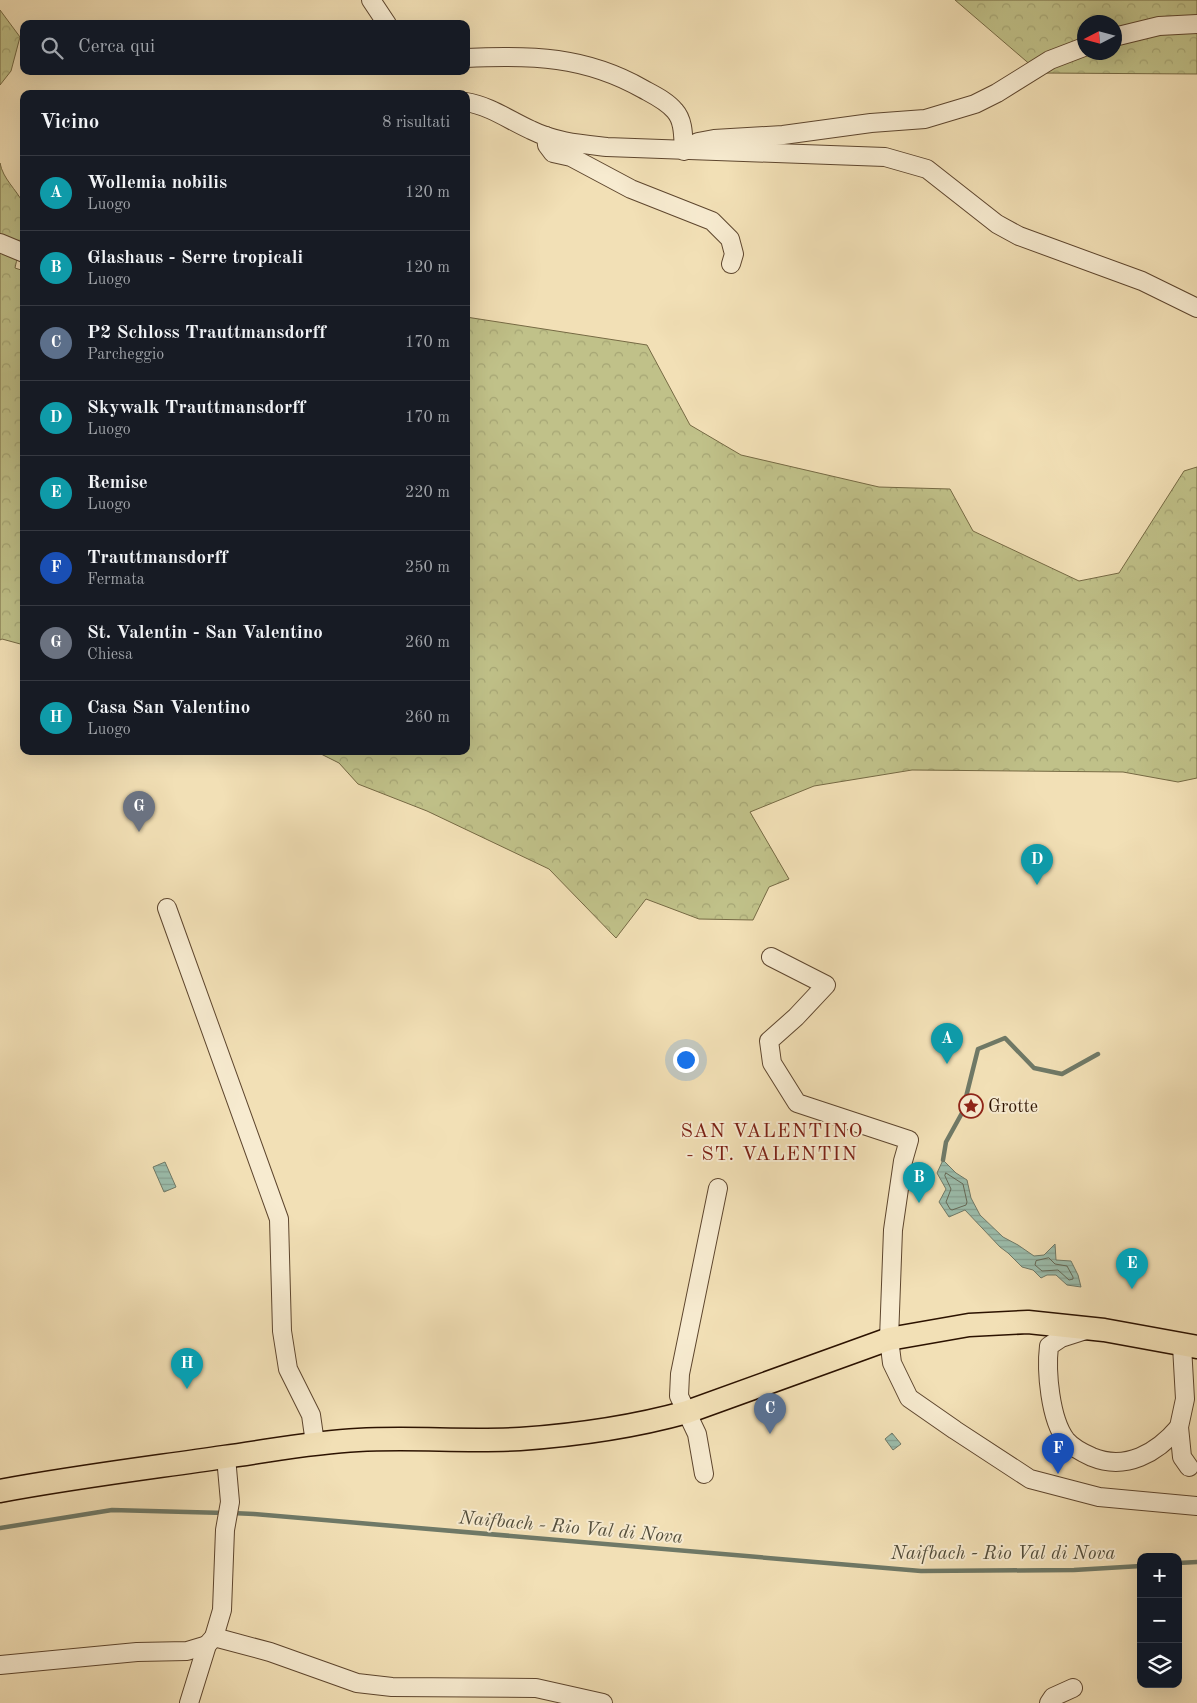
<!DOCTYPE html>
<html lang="it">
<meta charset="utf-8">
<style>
:root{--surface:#171b24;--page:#20242c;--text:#f1f3f6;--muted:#9ea1a6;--line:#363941;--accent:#db2777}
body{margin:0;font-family:"Old Standard TT",serif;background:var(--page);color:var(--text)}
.controls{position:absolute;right:15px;bottom:15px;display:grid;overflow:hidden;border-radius:10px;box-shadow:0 5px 20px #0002}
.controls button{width:45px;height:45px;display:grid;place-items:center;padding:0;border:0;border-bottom:1px solid var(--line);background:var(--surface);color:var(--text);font:25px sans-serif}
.compass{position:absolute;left:1077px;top:15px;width:45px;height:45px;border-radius:50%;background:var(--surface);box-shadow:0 5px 20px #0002;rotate:264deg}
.you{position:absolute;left:685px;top:1059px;width:18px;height:18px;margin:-12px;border:4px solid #fff;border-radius:50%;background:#1a73e8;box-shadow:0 0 0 8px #1a73e833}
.badge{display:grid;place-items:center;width:32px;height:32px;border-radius:50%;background:var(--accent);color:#fff;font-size:16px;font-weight:700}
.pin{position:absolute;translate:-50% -41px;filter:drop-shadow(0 1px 2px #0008)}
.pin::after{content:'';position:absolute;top:26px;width:18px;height:15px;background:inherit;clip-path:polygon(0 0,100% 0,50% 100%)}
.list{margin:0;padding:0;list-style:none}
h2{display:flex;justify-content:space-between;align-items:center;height:65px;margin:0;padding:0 20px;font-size:21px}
h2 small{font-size:16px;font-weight:400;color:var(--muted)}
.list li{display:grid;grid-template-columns:32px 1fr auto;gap:15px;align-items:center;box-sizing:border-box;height:75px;padding:0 20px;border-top:1px solid var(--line)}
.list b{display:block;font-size:19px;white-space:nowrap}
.list p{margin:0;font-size:16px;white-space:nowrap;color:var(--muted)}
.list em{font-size:16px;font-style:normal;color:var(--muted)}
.icon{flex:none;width:28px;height:28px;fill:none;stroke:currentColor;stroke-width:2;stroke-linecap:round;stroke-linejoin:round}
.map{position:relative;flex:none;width:1197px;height:1703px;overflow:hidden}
.search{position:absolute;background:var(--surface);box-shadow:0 5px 20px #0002;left:20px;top:20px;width:450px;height:55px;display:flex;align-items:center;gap:12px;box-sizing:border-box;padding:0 18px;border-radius:10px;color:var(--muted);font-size:19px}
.panel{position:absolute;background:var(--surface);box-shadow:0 5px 20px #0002;left:20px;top:90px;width:450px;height:665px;border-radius:10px}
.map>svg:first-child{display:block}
</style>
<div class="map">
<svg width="1197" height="1703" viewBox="0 0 1197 1703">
<defs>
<pattern id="forest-crowns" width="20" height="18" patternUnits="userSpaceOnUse" patternTransform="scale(1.25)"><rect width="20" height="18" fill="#c0c189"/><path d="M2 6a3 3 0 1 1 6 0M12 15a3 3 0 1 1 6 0" fill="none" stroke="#a5a574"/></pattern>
<pattern id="water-rules" width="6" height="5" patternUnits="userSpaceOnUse" patternTransform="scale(1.25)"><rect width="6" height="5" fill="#9bbdac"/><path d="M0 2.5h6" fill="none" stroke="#86a192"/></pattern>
</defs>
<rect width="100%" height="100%" fill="#f2e0b6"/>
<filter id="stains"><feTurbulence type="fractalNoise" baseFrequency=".004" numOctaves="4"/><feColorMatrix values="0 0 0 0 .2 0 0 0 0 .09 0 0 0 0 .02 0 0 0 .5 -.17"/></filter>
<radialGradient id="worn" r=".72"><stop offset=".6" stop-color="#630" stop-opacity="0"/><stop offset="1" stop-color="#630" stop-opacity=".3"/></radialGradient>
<!-- forest -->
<g fill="url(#forest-crowns)" stroke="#766a44" fill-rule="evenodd">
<path d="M 955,0 L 1197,0 L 1197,74 L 1040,73 ZM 1084,22 L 1114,22 L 1114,52 L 1084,52 Z"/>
<path d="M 0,10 L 20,37 L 11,71 L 0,85 Z"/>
<path d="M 0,163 C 3,179 16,189 23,203 C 29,217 18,253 15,268 L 24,271 L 24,645 L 2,639 L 0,640 Z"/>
<path d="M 466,317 L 647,345 L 690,425 L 741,455 L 879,487 L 950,489 L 973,531 L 1079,581 L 1119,573 L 1184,471 L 1197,467 L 1197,778 L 1178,782 L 1123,772 L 912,770 L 814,786 L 750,812 L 789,879 L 769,887 L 753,920 L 699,919 L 646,899 L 616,938 L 549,869 L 427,811 L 358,784 L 339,763 L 315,751 L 466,751 Z"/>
</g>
<!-- water -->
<g fill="url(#water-rules)" stroke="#6f7967">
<path d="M 943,1160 L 956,1173 L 967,1180 L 971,1198 L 980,1215 L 1003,1237 L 1018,1245 L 1034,1256 L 1044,1255 L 1055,1244 L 1056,1260 L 1071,1261 L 1078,1275 L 1081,1287 L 1067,1285 L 1056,1275 L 1047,1275 L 1041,1278 L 1033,1270 L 1022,1267 L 1008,1253 L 1000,1247 L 965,1210 L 949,1217 L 939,1202 L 946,1189 L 937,1173 Z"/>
<path d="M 165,1162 L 176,1187 L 164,1192 L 153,1167 Z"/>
<path d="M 892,1433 L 901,1444 L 893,1450 L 885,1439 Z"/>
</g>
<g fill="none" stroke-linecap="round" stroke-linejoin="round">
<!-- shore -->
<g stroke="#646856" stroke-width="1">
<path d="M 946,1173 L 963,1184 L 967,1202 L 966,1205 L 952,1210 L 950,1209 L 946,1202 L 951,1189 L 945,1176 Z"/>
<path d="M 1049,1258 L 1055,1264 L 1067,1266 L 1073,1277 L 1073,1279 L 1069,1280 L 1058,1270 L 1042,1271 L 1035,1265 L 1036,1261 Z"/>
</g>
<!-- stream -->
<g stroke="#6f7967" stroke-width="4.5">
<path d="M 943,1160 L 946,1142 L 962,1113 L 978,1049 L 1005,1038 L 1034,1068 L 1062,1074 L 1098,1054"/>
<path d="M 232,1513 L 254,1514 L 921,1571 L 1074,1570 L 1141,1566"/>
<path d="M 0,1528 L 112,1510 L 225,1513"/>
<path d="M 1178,1563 L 1197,1562"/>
</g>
<!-- minor casing -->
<g stroke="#5e462e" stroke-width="20">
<g id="minor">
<path d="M 371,0 L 387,24"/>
<path d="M 1114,37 L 1159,26 L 1197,24"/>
<path d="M 466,58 C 532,55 585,56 643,89 C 654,95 667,101 675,111 C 684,121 683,137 684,151"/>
<path d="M 466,102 C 490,106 509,120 531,130 C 555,142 581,144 607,147 L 885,157 L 927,169 L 997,224 L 1019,236 L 1142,281 L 1197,308"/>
<path d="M 546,136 L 547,145 L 553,153 L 571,157 L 631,189 L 712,221 L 730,239 L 734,254 L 731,264"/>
<path d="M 691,146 L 698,142 L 714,139 L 783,135 L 871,123 L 925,119 L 975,104 L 997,93 L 1050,60 L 1084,47"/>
<path d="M 0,243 L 24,253"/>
<path d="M 167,908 L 279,1219 L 282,1331 L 288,1369 L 311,1415 L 315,1443"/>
<path d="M 771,957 L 826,985 L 796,1017 L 769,1041 L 772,1063 L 797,1103 L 909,1140 L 903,1161 L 893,1230 L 889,1339 L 892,1363 L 909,1398 L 955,1430 L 1030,1479 L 1099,1497 L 1197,1506"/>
<path d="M 1086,1330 L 1061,1338 L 1049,1346 C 1046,1371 1050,1419 1066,1440 C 1072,1447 1083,1453 1092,1457 C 1126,1471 1157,1453 1179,1427"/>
<path d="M 1182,1346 L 1185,1399 L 1179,1427 L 1182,1457 L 1189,1467"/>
<path d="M 704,1474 L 697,1434 L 679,1396 L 680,1374 L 718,1188"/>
<path d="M 214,1637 L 270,1652 L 357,1683 L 392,1687 L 536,1688 L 603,1703"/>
<path d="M 0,1665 L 137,1652 L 187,1651 L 207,1645"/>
<path d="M 189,1703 L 207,1645 L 214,1637 L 222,1610 L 225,1530 L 230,1502 L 226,1457"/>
<path d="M 1049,1703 L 1053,1697 L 1073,1688"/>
</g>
</g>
<!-- major casing -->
<g stroke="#2c1200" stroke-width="25">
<path id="major" d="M 0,1491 C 74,1477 149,1468 224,1457 C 269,1451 313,1442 358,1440 C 412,1437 467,1442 520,1439 C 577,1435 633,1427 687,1412 L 889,1339 L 969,1325 L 1028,1322 L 1104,1330 L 1197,1347"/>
</g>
<!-- minor -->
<use href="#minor" stroke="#f7ebd0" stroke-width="18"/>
<!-- major -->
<use href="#major" stroke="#f2e0b6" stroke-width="22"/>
</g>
<!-- icons -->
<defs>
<g id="sight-ring" transform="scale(1.25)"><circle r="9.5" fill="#f7ebd0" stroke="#8f2418" stroke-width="1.5"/><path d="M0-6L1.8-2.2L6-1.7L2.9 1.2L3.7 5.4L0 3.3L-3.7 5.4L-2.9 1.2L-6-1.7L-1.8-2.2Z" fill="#8f2418"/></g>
</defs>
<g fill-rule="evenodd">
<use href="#sight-ring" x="971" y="1106"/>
</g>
<g text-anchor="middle" stroke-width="4" stroke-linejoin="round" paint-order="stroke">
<!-- poi labels -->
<g font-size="18" fill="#2c1200" stroke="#f7ebd0" text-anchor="start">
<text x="988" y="1112">Grotte</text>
</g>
<!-- water labels -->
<g font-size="19" font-style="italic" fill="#534e3c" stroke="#f7ebd0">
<text transform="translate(571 1526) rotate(5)" y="7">Naifbach - Rio Val di Nova</text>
<text x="1003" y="1559">Naifbach - Rio Val di Nova</text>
</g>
<!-- quarter labels -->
<g font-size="20" letter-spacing="1" fill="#7a1f14" stroke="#f7ebd0">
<text x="772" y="1137">SAN VALENTINO<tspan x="772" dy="23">- ST. VALENTIN</tspan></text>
</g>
</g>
<rect width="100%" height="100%" filter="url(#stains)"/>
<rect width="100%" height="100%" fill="url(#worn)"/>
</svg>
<div class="controls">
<button>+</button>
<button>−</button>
<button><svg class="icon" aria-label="layers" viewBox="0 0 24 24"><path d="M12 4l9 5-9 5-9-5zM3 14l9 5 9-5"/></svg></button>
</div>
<svg class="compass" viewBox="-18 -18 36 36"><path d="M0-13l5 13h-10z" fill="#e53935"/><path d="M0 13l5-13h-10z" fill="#9ea1a6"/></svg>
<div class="you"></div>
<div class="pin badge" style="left:947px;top:1064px;background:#0f9aa8">A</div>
<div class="pin badge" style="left:919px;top:1203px;background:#0f9aa8">B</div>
<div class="pin badge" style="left:770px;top:1434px;background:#5c6f8a">C</div>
<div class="pin badge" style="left:1037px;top:885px;background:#0f9aa8">D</div>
<div class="pin badge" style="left:1132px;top:1289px;background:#0f9aa8">E</div>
<div class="pin badge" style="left:1058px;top:1474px;background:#1a4fb4">F</div>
<div class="pin badge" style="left:139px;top:832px;background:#6b7280">G</div>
<div class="pin badge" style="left:187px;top:1389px;background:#0f9aa8">H</div>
<div class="search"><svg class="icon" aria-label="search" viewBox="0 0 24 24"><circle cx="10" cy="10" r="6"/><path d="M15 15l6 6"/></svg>Cerca qui</div>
<section class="panel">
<h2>Vicino<small>8 risultati</small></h2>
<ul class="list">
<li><span class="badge" style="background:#0f9aa8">A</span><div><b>Wollemia nobilis</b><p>Luogo</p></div><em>120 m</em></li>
<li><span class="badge" style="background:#0f9aa8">B</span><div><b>Glashaus - Serre tropicali</b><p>Luogo</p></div><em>120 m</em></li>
<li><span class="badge" style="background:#5c6f8a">C</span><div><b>P2 Schloss Trauttmansdorff</b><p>Parcheggio</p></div><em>170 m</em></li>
<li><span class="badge" style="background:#0f9aa8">D</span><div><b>Skywalk Trauttmansdorff</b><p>Luogo</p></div><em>170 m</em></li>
<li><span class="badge" style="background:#0f9aa8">E</span><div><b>Remise</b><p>Luogo</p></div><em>220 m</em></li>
<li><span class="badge" style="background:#1a4fb4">F</span><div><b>Trauttmansdorff</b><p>Fermata</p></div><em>250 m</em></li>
<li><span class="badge" style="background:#6b7280">G</span><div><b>St. Valentin - San Valentino</b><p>Chiesa</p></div><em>260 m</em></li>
<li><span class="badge" style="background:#0f9aa8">H</span><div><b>Casa San Valentino</b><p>Luogo</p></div><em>260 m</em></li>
</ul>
</section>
</div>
